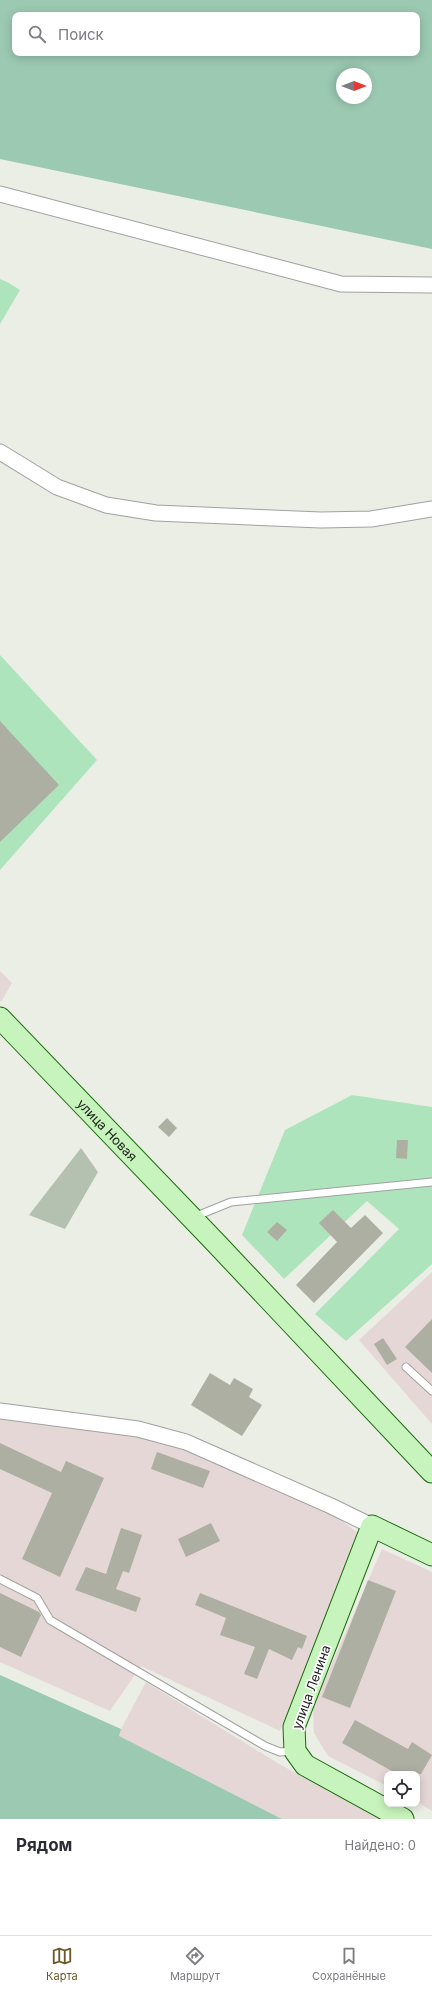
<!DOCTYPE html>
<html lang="ru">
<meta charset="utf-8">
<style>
:root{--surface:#fff;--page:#f7f7f7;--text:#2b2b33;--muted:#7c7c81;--line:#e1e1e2;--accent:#6b5824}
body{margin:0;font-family:Inter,sans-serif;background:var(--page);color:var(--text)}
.controls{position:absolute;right:12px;bottom:12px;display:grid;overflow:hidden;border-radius:8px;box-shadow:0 2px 10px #0003}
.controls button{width:36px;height:36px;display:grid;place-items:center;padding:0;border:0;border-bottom:1px solid var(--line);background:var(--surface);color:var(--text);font:20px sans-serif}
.compass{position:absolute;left:336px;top:68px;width:36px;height:36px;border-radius:50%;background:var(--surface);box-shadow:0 2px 10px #0003;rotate:90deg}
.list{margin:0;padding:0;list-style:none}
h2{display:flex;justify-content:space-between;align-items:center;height:52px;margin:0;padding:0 16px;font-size:17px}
h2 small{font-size:13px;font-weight:400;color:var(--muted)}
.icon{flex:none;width:22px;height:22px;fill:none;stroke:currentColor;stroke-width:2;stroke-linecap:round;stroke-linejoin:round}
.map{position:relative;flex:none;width:432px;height:1819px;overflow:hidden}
.search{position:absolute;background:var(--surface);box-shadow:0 2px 10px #0003;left:12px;right:12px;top:12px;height:44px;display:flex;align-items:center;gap:10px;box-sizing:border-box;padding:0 14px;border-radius:8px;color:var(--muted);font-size:15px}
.sheet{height:116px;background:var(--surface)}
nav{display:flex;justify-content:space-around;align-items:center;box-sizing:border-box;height:56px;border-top:1px solid var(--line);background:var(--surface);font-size:11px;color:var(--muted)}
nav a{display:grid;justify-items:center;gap:2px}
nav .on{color:var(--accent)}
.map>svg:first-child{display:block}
</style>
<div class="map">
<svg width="432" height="1819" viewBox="0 0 432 1819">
<rect width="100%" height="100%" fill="#eaeee4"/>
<!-- industrial -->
<g fill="#e6d7d7">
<path d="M 0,971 L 12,983 L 1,1002 L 0,1001 Z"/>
<path d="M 432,1272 L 432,1424 L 359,1340 Z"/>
<path d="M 0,1414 L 123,1426 L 222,1463 L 329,1511 L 358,1533 L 280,1731 L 141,1666 L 110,1711 L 0,1662 Z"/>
<path d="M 382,1549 L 432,1572 L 432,1811 L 417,1802 L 417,1774 L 387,1774 L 387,1786 L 328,1756 L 314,1733 L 313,1707 Z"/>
<path d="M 146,1682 L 281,1765 L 381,1819 L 282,1819 L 118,1736 L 121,1729 Z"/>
</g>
<!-- construction -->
<path fill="#b4c1b0" d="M 81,1148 L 98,1172 L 65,1229 L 29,1215 Z"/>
<!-- grass -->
<g fill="#aee4bc">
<path d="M 0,279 L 9,283 L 20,290 L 0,324 Z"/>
<path d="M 0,655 L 97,760 L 0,870 Z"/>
<path d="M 352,1095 L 432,1107 L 432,1264 L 346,1341 L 315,1314 L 399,1229 L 367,1201 L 284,1279 L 242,1235 L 285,1130 Z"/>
</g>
<!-- forest -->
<g fill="#9cc9b1" fill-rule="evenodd">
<path d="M 0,0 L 432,0 L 432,249 L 0,159 ZM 15,15 L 417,15 L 417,53 L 15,53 ZM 342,74 L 366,74 L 366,98 L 342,98 Z"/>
<path d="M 0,1675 L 121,1729 L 119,1736 L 282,1819 L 0,1819 Z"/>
</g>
<!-- building -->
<g fill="#adafa3">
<path d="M 0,721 L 59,785 L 0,842 Z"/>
<path d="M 167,1118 L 177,1128 L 169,1137 L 158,1127 Z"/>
<path d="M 397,1140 L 408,1140 L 407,1159 L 396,1158 Z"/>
<path d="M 333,1210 L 351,1228 L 365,1215 L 383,1233 L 314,1303 L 296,1285 L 337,1242 L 319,1223 Z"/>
<path d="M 277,1222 L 287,1230 L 277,1241 L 267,1232 Z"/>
<path d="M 432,1319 L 432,1373 L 405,1347 Z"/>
<path d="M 383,1338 L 397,1359 L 387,1365 L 374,1344 Z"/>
<path d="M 210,1373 L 230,1385 L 234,1378 L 253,1389 L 249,1397 L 262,1405 L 242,1436 L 191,1405 Z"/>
<path d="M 0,1443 L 61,1472 L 66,1461 L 104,1478 L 60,1577 L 22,1559 L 52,1493 L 0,1469 Z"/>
<path d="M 157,1452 L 210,1471 L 203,1488 L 151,1469 Z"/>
<path d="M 211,1523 L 220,1541 L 186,1557 L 178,1539 Z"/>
<path d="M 121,1528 L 142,1535 L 129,1573 L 123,1571 L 116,1589 L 141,1598 L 136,1612 L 75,1590 L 86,1567 L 106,1574 Z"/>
<path d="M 368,1580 L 396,1591 L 350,1708 L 322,1697 Z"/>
<path d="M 0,1593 L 39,1612 L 41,1615 L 21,1657 L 0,1647 Z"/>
<path d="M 200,1593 L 307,1636 L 302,1649 L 298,1647 L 292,1660 L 269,1649 L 257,1679 L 244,1674 L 255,1647 L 220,1635 L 226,1618 L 195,1605 Z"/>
<path d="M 355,1720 L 408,1749 L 412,1742 L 432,1755 L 421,1774 L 397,1774 L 342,1743 Z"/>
</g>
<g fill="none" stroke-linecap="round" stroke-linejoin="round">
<!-- lane casing -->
<g stroke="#a1a1a1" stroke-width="9">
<g id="lane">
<path d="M 194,1217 L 231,1202 L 432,1182"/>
<path d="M 406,1367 L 432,1391"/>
<path d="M 0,1579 L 37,1598 L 50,1620 L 265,1746 L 280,1752 L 293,1751"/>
</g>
</g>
<!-- street casing -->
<g stroke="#a1a1a1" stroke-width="17">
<g id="street">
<path d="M 0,194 L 341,284 L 432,285"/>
<path d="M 0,452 L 57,487 L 106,505 L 156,513 L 321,520 L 371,519 L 432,509"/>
<path d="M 0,1411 L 138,1429 L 186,1442 L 331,1506 L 372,1526"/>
</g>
</g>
<!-- secondary casing -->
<g stroke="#1b6b0e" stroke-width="23">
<g id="secondary">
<path id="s1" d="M 0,1018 L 215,1242 L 432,1472"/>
<path d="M 403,1819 L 305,1765 L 295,1751 L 294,1727 L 372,1526 L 432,1555"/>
</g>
</g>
<!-- lane -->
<use href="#lane" stroke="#fff" stroke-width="7"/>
<!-- street -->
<use href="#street" stroke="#fff" stroke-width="15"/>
<!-- secondary -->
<use href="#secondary" stroke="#c7f4bc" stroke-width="21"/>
</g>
<g text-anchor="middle" stroke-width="3.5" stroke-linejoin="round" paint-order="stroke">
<!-- street labels -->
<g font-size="13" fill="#1d1d1d" stroke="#fff">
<text dy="5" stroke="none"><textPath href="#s1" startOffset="155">улица Новая</textPath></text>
<text transform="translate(311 1687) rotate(-70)" y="5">улица Ленина</text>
</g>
</g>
</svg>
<div class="controls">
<button><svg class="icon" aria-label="locate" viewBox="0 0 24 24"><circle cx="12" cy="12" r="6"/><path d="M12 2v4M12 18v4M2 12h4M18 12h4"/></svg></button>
</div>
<svg class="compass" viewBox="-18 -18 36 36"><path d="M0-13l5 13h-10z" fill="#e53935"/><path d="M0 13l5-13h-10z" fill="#7c7c81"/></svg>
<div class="search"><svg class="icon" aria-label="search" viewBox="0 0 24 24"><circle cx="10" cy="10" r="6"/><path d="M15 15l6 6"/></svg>Поиск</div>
</div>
<section class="sheet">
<h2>Рядом<small>Найдено: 0</small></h2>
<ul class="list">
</ul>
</section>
<nav>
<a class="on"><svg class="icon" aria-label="map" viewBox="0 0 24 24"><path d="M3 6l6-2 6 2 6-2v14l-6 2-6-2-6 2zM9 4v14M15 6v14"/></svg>Карта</a>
<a><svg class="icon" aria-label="directions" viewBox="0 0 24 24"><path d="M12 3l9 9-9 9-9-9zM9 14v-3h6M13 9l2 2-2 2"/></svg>Маршрут</a>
<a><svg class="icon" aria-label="saved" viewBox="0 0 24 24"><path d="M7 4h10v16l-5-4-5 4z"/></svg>Сохранённые</a>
</nav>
